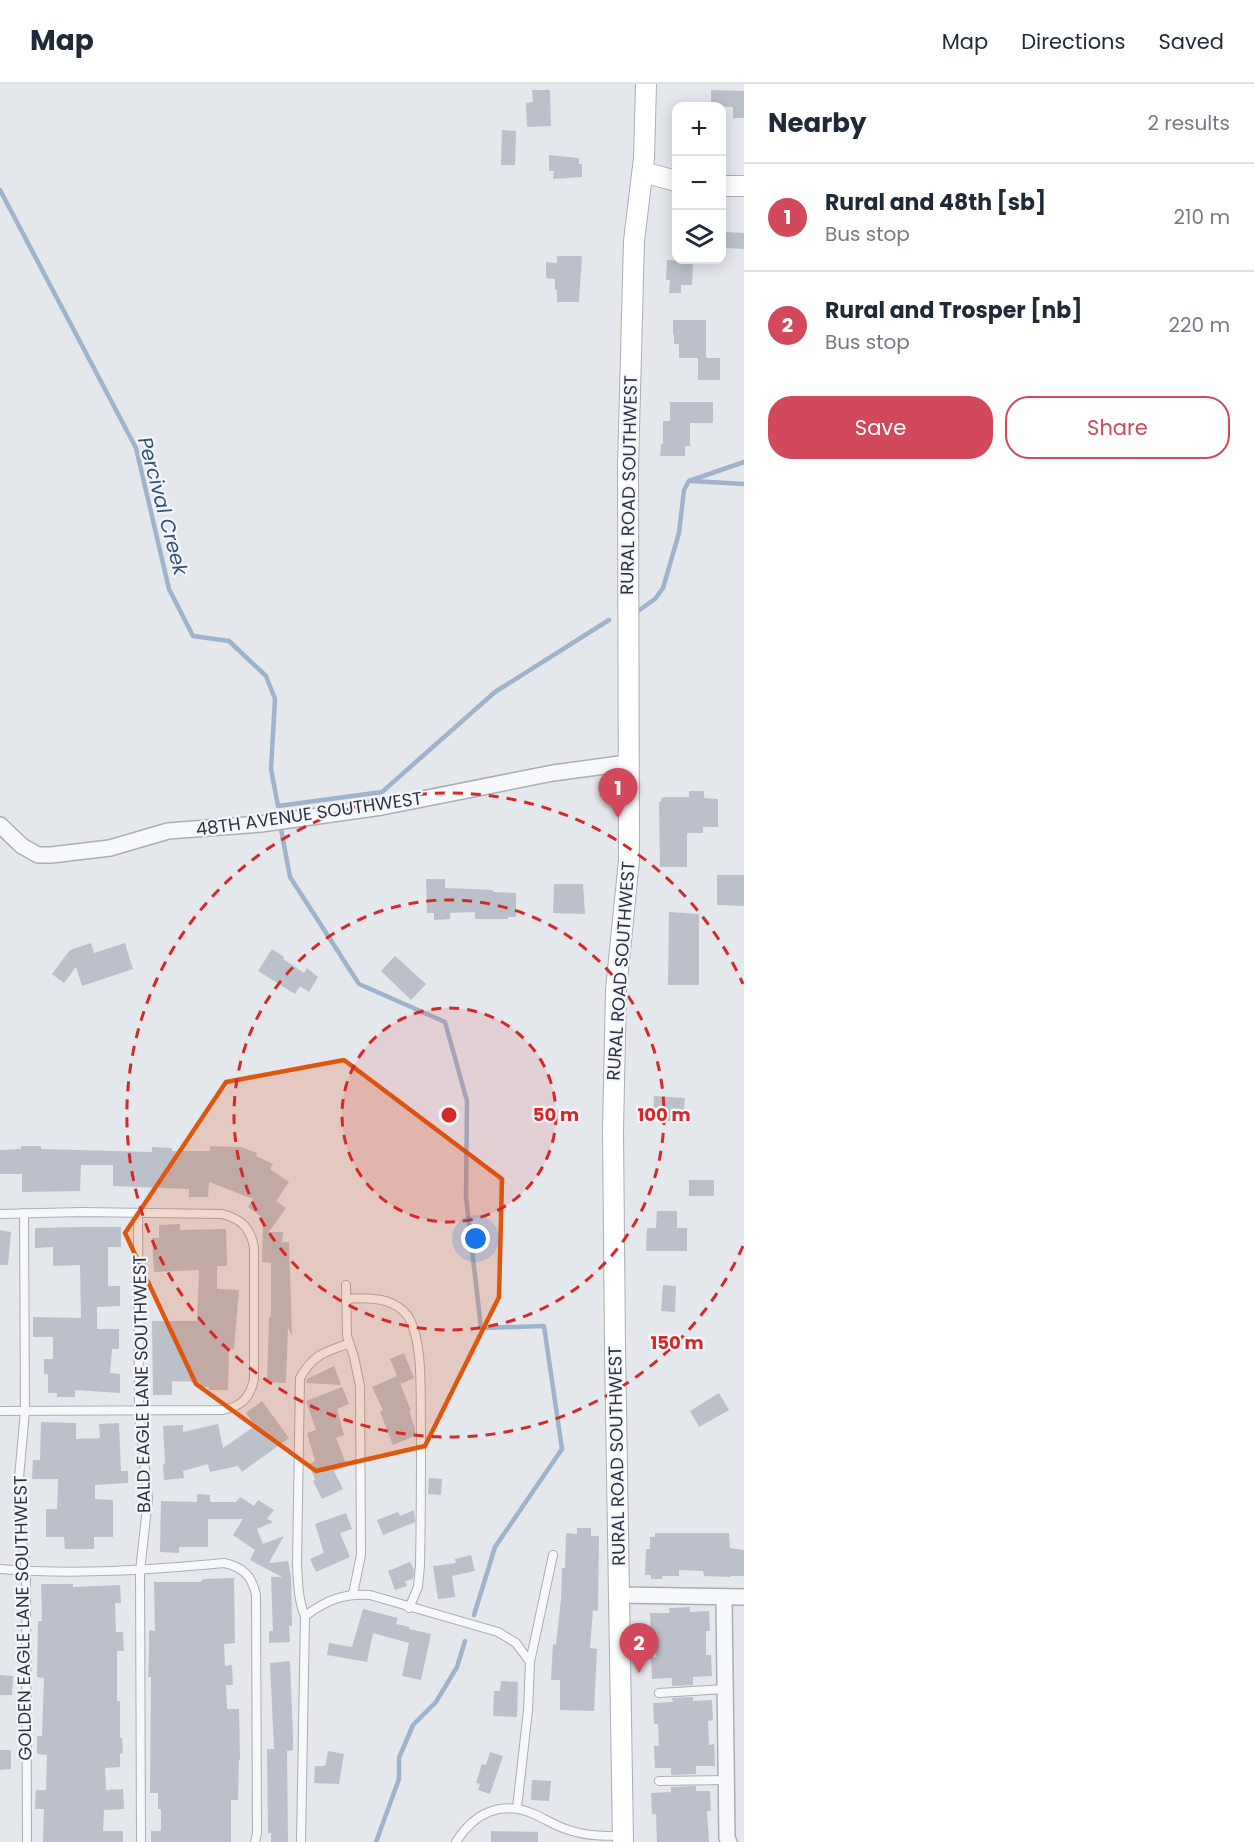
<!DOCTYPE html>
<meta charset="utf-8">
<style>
:root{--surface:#fff;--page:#f6f6f7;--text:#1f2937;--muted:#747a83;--line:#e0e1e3;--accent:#d1495b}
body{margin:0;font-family:Poppins,sans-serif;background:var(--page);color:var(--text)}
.controls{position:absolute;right:18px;top:18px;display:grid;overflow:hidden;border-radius:12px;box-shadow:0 3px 15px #0003}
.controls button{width:54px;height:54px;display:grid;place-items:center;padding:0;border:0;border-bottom:2px solid var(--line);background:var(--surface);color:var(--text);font:30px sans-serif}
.you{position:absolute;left:476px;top:1155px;width:21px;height:21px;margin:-15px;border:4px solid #fff;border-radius:50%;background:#1a73e8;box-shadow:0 0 0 9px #1a73e833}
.badge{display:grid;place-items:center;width:39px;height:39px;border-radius:50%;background:var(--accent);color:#fff;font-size:20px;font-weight:700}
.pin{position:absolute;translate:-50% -50px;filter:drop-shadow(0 2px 3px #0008)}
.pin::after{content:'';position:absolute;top:32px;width:21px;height:18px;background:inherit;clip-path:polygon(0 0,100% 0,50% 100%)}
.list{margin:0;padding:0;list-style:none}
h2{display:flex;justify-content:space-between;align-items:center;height:78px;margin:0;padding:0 24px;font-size:26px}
h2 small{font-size:20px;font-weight:400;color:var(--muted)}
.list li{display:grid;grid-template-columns:39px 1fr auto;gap:18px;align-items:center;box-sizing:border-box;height:108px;padding:0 24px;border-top:2px solid var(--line)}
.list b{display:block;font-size:22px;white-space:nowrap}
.list p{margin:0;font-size:20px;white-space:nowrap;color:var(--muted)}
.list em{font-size:20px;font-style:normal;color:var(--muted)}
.actions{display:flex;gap:12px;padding:18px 24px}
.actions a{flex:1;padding:14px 0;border:2px solid var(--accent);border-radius:24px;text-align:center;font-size:21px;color:var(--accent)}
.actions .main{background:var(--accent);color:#fff}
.icon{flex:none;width:33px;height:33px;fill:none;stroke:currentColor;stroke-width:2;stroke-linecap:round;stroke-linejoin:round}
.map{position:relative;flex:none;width:744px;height:1758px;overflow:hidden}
header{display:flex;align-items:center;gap:36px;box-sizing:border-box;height:84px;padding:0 30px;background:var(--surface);border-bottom:2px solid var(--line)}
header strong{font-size:28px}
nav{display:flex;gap:33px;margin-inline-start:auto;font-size:21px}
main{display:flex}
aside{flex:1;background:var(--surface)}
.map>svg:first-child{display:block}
</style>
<header>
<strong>Map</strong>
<nav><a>Map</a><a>Directions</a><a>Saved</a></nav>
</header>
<main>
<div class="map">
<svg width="744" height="1758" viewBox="0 0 744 1758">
<rect width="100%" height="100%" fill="#e4e7ec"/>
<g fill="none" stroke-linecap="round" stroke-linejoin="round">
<!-- stream -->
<g stroke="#9fb4cc" stroke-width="4.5">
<path d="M 0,106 L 136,364 L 169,505 L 193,552 L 229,557 L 266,592 L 275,615 L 271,685 L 278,722 L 382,708 L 495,608 L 609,536"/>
<path d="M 692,397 L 744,400"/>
<path d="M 638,527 L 655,515 L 663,504 L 679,449 L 684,406 L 689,397 L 744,378"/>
<path d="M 281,745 L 290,793 L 359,900 L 445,938 L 467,1017 L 466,1113 L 481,1244 L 544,1242 L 562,1365 L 495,1463 L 474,1531"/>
<path d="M 376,1758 L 399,1695 L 399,1674 L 413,1641 L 436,1618 L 457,1583 L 465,1557"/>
</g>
</g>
<!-- building -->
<g fill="#bbc0ca">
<path d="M 532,6 L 550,6 L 551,42 L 527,43 L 526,19 L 533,18 Z"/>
<path d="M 711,6 L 744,7 L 744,34 L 733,34 L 733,23 L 711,22 Z"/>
<path d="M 502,46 L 516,47 L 515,81 L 501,81 Z"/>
<path d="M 549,71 L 579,74 L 579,80 L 582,80 L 582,93 L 553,95 L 554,87 L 549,87 Z"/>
<path d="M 725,148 L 744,149 L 744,165 L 725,164 Z"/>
<path d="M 557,172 L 582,172 L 579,218 L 557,218 L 557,206 L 555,206 L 555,195 L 546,194 L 546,178 L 557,179 Z"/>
<path d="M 667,176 L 693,177 L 692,201 L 681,201 L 681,209 L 669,209 L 670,196 L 666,196 Z"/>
<path d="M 673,236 L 706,236 L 706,274 L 720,274 L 720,296 L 698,296 L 698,274 L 679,274 L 679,260 L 674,260 L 674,251 L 673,251 Z"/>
<path d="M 670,318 L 713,318 L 713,339 L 690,339 L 690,362 L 685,362 L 685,372 L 660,372 L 661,360 L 663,360 L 663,337 L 670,337 Z"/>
<path d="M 689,707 L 704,707 L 704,714 L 718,715 L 718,743 L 703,743 L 703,749 L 687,749 L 687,783 L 660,783 L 659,718 L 661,718 L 661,714 L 665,713 L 689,713 Z"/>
<path d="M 717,791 L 744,791 L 744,822 L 717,821 Z"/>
<path d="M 426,795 L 445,795 L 445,804 L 493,806 L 493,808 L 516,809 L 516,833 L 508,833 L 508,835 L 475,835 L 475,828 L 450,829 L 450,835 L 434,836 L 434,829 L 427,829 Z"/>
<path d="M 554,800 L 583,800 L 585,830 L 553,829 Z"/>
<path d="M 669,828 L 699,830 L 699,901 L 668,901 Z"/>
<path d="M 91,859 L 94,869 L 125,859 L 133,885 L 82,902 L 76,883 L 64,899 L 52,890 L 70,866 Z"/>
<path d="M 272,865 L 284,873 L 283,875 L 304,889 L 307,884 L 318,893 L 309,908 L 300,902 L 295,910 L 258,887 Z"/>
<path d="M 395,872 L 426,900 L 411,916 L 381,887 Z"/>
<path d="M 654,1012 L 685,1014 L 683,1038 L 653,1036 Z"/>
<path d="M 21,1062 L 41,1062 L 41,1065 L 152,1068 L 152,1063 L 172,1064 L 172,1067 L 210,1067 L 210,1062 L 241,1063 L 257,1069 L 256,1072 L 273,1080 L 270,1085 L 289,1098 L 276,1117 L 286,1124 L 269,1148 L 283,1148 L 282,1158 L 289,1158 L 292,1252 L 288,1244 L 286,1299 L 267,1298 L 269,1233 L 271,1233 L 271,1179 L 262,1178 L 263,1134 L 248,1123 L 253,1115 L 209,1098 L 208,1113 L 189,1113 L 189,1105 L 113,1102 L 113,1081 L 81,1081 L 80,1107 L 22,1108 L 22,1090 L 0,1090 L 0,1066 L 21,1065 Z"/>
<rect x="689" y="1096" width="25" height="16"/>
<path d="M 657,1127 L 677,1127 L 677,1144 L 687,1144 L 687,1167 L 646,1167 L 647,1144 L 656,1144 Z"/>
<path d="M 180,1140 L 180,1146 L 226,1145 L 227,1182 L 217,1182 L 217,1205 L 239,1206 L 234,1265 L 229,1265 L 228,1306 L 209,1306 L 209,1303 L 197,1303 L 197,1298 L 172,1297 L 172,1311 L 153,1311 L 152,1237 L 197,1237 L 199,1186 L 154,1188 L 152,1154 L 159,1154 L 159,1141 Z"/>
<path d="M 82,1143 L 121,1143 L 121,1163 L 108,1163 L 108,1202 L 120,1202 L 120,1222 L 97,1223 L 97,1245 L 119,1245 L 119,1265 L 112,1265 L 110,1289 L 120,1290 L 120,1309 L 75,1306 L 75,1313 L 57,1313 L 57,1309 L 48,1309 L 48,1290 L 44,1290 L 44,1275 L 53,1275 L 53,1253 L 33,1253 L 33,1233 L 81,1234 L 80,1181 L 53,1182 L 53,1163 L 35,1164 L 35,1144 Z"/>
<path d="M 0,1146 L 11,1148 L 8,1181 L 0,1181 Z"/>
<path d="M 663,1201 L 676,1202 L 675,1228 L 661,1227 Z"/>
<path d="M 404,1269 L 414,1294 L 401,1300 L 399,1297 L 411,1326 L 409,1327 L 415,1344 L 415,1352 L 393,1361 L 380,1328 L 383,1326 L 372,1303 L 397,1292 L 390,1275 Z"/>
<path d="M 334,1282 L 341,1301 L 306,1299 L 307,1295 Z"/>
<path d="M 342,1303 L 349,1320 L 337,1325 L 344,1351 L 336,1354 L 347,1382 L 334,1387 L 343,1405 L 322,1415 L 313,1397 L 315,1396 L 309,1380 L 315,1377 L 307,1349 L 316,1346 L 306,1317 Z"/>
<path d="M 719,1309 L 729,1326 L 699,1343 L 690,1327 Z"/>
<path d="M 262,1317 L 289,1354 L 242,1388 L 238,1382 L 210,1388 L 208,1380 L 183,1387 L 184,1394 L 164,1396 L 163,1380 L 165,1380 L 163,1342 L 183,1341 L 183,1348 L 218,1340 L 223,1364 L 255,1342 L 246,1329 Z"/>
<path d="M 41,1338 L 76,1339 L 76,1355 L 100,1354 L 99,1340 L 119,1339 L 121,1387 L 128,1387 L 128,1399 L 95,1401 L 95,1415 L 113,1416 L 113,1453 L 94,1453 L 94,1465 L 65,1465 L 64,1453 L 46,1453 L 46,1425 L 57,1425 L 58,1395 L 32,1395 L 33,1376 L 40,1376 Z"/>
<path d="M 429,1394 L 442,1395 L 441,1411 L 428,1410 Z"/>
<path d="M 197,1410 L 210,1411 L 210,1418 L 236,1418 L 240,1413 L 254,1422 L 258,1416 L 274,1426 L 267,1435 L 273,1438 L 257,1445 L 263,1460 L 284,1452 L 269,1479 L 288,1477 L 291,1492 L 292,1542 L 289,1542 L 290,1558 L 269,1559 L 269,1547 L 273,1547 L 271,1493 L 282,1493 L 250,1476 L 255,1466 L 233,1451 L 243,1435 L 208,1435 L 208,1463 L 179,1463 L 179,1469 L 160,1468 L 161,1417 L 197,1418 Z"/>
<path d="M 414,1426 L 415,1438 L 383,1451 L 377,1436 L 398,1428 L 400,1432 Z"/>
<path d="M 346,1429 L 352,1445 L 340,1449 L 350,1473 L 316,1488 L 310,1475 L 324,1469 L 315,1440 Z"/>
<path d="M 577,1444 L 591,1444 L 591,1452 L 599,1452 L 598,1527 L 593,1526 L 590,1564 L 597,1565 L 594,1627 L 560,1626 L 560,1596 L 551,1596 L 553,1560 L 556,1561 L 561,1515 L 562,1484 L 565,1484 L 566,1449 L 577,1450 Z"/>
<path d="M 655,1449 L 729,1449 L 730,1464 L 744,1466 L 744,1492 L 731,1492 L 731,1493 L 704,1492 L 703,1487 L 679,1486 L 679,1492 L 662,1492 L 662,1495 L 651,1495 L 651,1491 L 645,1491 L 646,1465 L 650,1465 L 650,1453 L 655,1453 Z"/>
<path d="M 471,1471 L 475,1487 L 452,1492 L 455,1513 L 438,1515 L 433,1482 L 456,1479 L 455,1475 Z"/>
<path d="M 410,1478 L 414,1486 L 413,1495 L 405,1497 L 407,1502 L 395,1506 L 388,1487 Z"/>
<path d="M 234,1494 L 235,1559 L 224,1560 L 225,1582 L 232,1581 L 233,1601 L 226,1601 L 227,1625 L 239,1625 L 240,1676 L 239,1676 L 238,1716 L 231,1716 L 231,1758 L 151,1758 L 151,1747 L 161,1747 L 161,1725 L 158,1725 L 158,1709 L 150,1709 L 151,1593 L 148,1593 L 149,1569 L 149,1546 L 155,1547 L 154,1498 L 201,1498 L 203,1495 Z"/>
<path d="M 41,1500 L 73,1500 L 73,1503 L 120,1501 L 121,1519 L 115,1519 L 116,1548 L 123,1548 L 124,1567 L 117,1567 L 117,1617 L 120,1617 L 120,1654 L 122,1654 L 123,1669 L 120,1670 L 120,1683 L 105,1684 L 106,1706 L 123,1705 L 124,1725 L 104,1726 L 103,1747 L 123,1747 L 123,1758 L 43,1758 L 44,1725 L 35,1725 L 36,1706 L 46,1706 L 47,1671 L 37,1670 L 37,1652 L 42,1652 L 44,1594 L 37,1593 L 38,1537 L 42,1537 Z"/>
<path d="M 690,1523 L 690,1528 L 709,1527 L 710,1547 L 706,1547 L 706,1571 L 711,1571 L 712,1592 L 693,1593 L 693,1601 L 672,1602 L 672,1594 L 652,1595 L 651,1573 L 656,1573 L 655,1551 L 651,1551 L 650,1529 L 670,1529 L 669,1524 Z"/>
<path d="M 363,1525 L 398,1534 L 396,1540 L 410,1543 L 409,1545 L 431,1550 L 421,1596 L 402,1592 L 409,1559 L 373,1549 L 367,1578 L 327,1571 L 329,1559 L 352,1563 Z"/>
<path d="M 290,1577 L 293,1651 L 293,1666 L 287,1667 L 288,1758 L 271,1758 L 271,1749 L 268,1749 L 267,1665 L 274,1665 L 270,1579 Z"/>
<path d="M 0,1591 L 13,1592 L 12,1611 L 0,1611 Z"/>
<path d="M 501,1597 L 518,1598 L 517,1633 L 493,1632 L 494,1607 L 500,1607 Z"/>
<path d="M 693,1613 L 693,1617 L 712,1616 L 713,1636 L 708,1637 L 709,1661 L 714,1660 L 715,1682 L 696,1682 L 696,1690 L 671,1691 L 671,1684 L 655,1684 L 654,1662 L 659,1662 L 658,1640 L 654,1640 L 653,1619 L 673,1618 L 672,1614 Z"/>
<path d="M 0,1666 L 11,1666 L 11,1685 L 0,1686 Z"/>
<path d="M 328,1667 L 344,1670 L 339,1700 L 314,1699 L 315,1682 L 325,1682 Z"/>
<path d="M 490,1668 L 503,1672 L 490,1710 L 478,1706 L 480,1700 L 476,1699 L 482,1680 L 486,1681 Z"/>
<path d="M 532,1696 L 551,1697 L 549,1717 L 531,1716 Z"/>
<path d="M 696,1702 L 696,1707 L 710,1707 L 711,1727 L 707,1727 L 709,1758 L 657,1758 L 656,1730 L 652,1730 L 651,1709 L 671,1708 L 671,1703 Z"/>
<path d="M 491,1747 L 538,1748 L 538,1758 L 491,1758 Z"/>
</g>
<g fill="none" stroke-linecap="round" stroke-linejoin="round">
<!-- lane casing -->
<g stroke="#a9aeb7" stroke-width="10">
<g id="lane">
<path d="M 24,1129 L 25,1327 L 17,1416 L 26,1487 L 27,1758"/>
<path d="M 138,1129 L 139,1327 L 148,1415 L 140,1487 L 141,1758"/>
<path d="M 0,1130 L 81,1128 L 222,1130 C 241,1135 250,1143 254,1163 L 254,1295 C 250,1314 241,1323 222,1326 L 0,1327"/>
<path d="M 346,1201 L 347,1252 L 354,1273 L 360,1302 L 361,1471 L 353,1510"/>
<path d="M 346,1215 C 368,1213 396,1213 409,1234 C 424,1261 420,1316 421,1347 C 421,1392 421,1436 420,1481 L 418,1503 L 409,1524"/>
<path d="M 0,1485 C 75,1491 150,1486 224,1479 C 243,1483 252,1492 256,1511 L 257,1749 L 255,1758"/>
<path d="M 305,1532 C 327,1516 343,1509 370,1511 L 498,1548 L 516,1559 L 530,1578"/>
<path d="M 659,1609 L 725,1605"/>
<path d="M 659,1697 L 726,1696"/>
<path d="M 517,1724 L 528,1626 L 530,1578 L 553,1471"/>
<path d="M 301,1758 L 305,1532 C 298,1516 298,1498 297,1480 L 300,1294 C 313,1271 324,1268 348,1260"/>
<path d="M 456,1758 C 474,1729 501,1716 534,1730 C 547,1736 559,1744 572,1747 C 588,1752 605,1752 622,1752"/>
</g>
</g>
<!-- street casing -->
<g stroke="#a9aeb7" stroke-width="18">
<g id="street">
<path d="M 0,741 L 22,762 L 38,771 L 51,771 L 110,764 L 168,747 L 261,740 L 382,723 L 553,689 L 627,679"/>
<path d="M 619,1511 L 744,1513"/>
<path d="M 724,1513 L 727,1754 L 729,1758"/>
</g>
</g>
<!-- secondary casing -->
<g stroke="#a9aeb7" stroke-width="22">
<g id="secondary">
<path d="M 643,88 L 676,97"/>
<path d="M 722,102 L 744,102"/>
<path d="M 623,1758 L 615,1264 L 613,1046 L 616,906 L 629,776 L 628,383 L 634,157 L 644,74 L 646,0"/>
</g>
</g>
<!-- lane -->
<use href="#lane" stroke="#f7f8fa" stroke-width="8"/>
<!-- street -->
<use href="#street" stroke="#f7f8fa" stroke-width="15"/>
<!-- secondary -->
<use href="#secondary" stroke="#fff" stroke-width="20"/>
</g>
<!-- marked area -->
<path fill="#df570f" fill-opacity="0.2" stroke="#df570f" stroke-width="4.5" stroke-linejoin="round" d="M 344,976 L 502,1095 L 499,1213 L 425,1362 L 316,1387 L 196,1300 L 125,1149 L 226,998 Z"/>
<!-- distance rings -->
<circle cx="449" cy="1031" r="107" fill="#d62828" fill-opacity=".12"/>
<g fill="none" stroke="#d62828" stroke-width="3" stroke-dasharray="10 8">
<circle cx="449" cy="1031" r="107"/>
<circle cx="449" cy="1031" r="215"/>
<path d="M743 1162A322 322 0 1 1 743 900"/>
</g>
<g text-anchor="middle" stroke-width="4.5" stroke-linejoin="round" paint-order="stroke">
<!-- street labels -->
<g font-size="18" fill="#2b3445" stroke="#f4f6f9">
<text transform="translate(629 401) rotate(-89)" y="6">RURAL ROAD SOUTHWEST</text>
<text transform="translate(309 730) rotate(-8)" y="6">48TH AVENUE SOUTHWEST</text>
<text transform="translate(621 887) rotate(-86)" y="6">RURAL ROAD SOUTHWEST</text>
<text transform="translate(142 1300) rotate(-91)" y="6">BALD EAGLE LANE SOUTHWEST</text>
<text transform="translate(617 1372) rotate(-91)" y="6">RURAL ROAD SOUTHWEST</text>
<text transform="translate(23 1534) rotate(-91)" y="6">GOLDEN EAGLE LANE SOUTHWEST</text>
</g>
<!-- water labels -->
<g font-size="20" font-style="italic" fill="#34527a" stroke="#f4f6f9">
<text transform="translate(163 422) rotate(75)" y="7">Percival Creek</text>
</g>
</g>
<circle cx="449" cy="1031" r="9" fill="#d62828" stroke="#f4f6f9" stroke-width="3"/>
<g font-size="18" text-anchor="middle" font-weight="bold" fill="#d62828" stroke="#f4f6f9" stroke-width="4.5" stroke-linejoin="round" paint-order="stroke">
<text x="556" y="1037">50 m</text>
<text x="664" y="1037">100 m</text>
<text x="677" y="1265">150 m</text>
</g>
</svg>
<div class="controls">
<button>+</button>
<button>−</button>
<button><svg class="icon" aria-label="layers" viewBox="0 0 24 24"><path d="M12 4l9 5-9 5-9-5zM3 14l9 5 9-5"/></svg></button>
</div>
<div class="you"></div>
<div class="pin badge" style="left:618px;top:734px">1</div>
<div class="pin badge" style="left:639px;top:1589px">2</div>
</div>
<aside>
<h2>Nearby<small>2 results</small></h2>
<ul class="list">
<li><span class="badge">1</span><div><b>Rural and 48th [sb]</b><p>Bus stop</p></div><em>210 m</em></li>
<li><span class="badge">2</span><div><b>Rural and Trosper [nb]</b><p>Bus stop</p></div><em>220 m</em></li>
</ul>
<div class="actions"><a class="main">Save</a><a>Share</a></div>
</aside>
</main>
